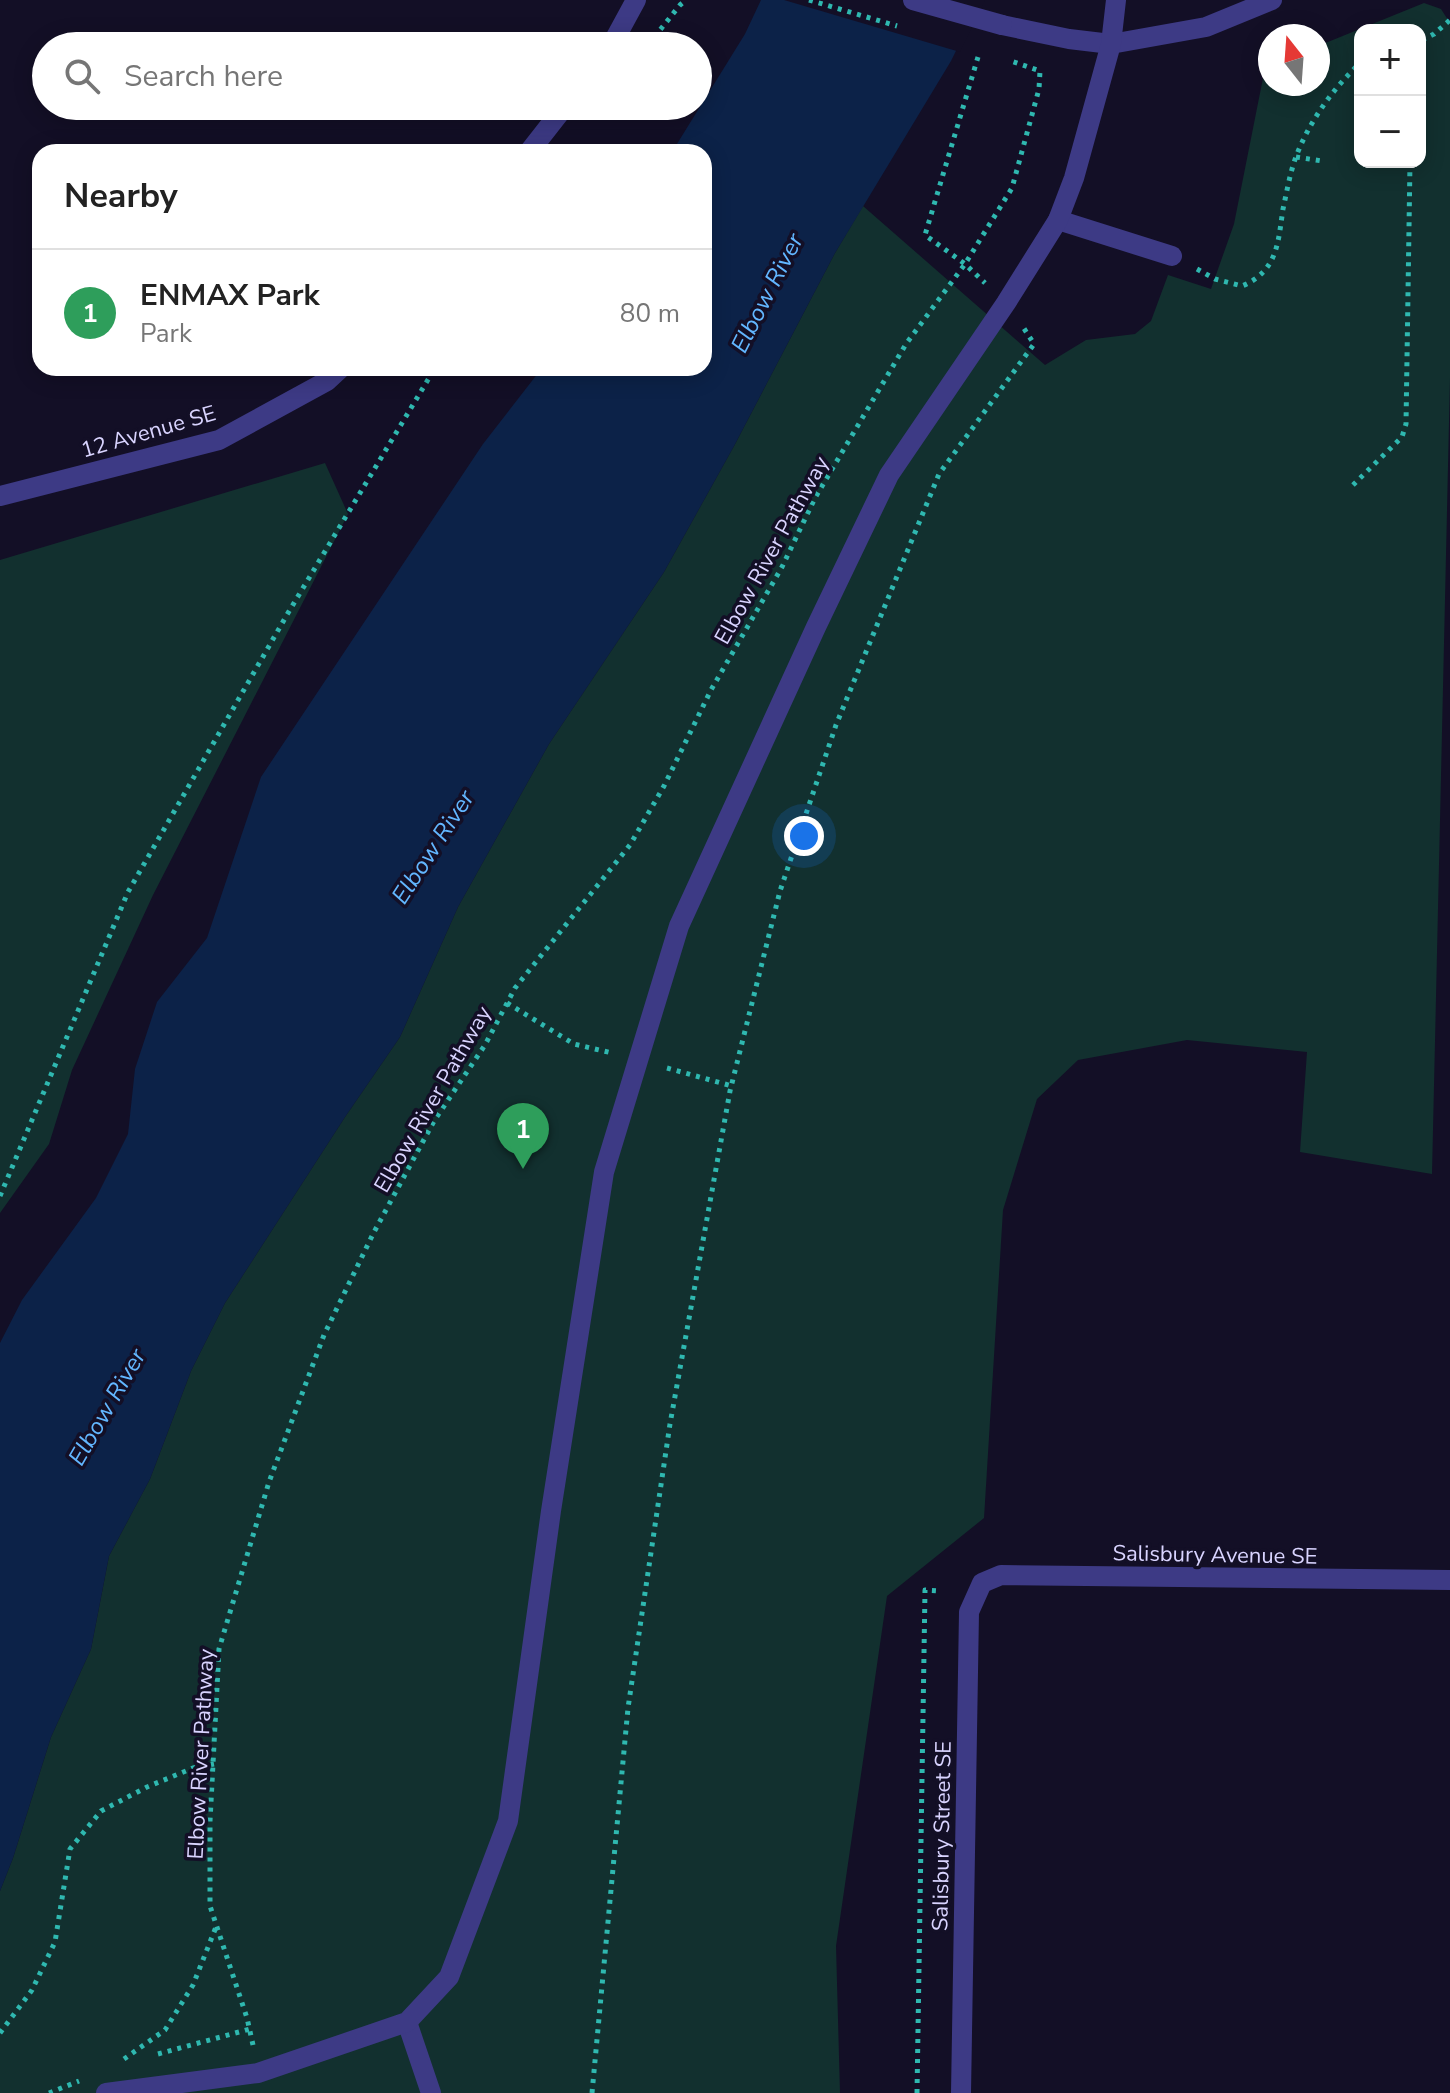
<!DOCTYPE html>
<meta charset="utf-8">
<style>
:root{--surface:#fff;--page:#f2f2f2;--text:#222;--muted:#767676;--line:#e0e0e0;--accent:#111827}
body{margin:0;font-family:"Nunito Sans",sans-serif;background:var(--page);color:var(--text)}
.controls{position:absolute;right:24px;top:24px;display:grid;overflow:hidden;border-radius:16px;box-shadow:0 4px 20px #0003}
.controls button{width:72px;height:72px;display:grid;place-items:center;padding:0;border:0;border-bottom:2px solid var(--line);background:var(--surface);color:var(--text);font:40px sans-serif}
.compass{position:absolute;left:1258px;top:24px;width:72px;height:72px;border-radius:50%;background:var(--surface);box-shadow:0 4px 20px #0003;rotate:343deg}
.you{position:absolute;left:804px;top:836px;width:28px;height:28px;margin:-20px;border:6px solid #fff;border-radius:50%;background:#1a73e8;box-shadow:0 0 0 12px #1a73e833}
.badge{display:grid;place-items:center;width:52px;height:52px;border-radius:50%;background:var(--accent);color:#fff;font-size:26px;font-weight:700}
.pin{position:absolute;translate:-50% -66px;filter:drop-shadow(0 2px 4px #0008)}
.pin::after{content:'';position:absolute;top:42px;width:28px;height:24px;background:inherit;clip-path:polygon(0 0,100% 0,50% 100%)}
.list{margin:0;padding:0;list-style:none}
h2{display:flex;justify-content:space-between;align-items:center;height:104px;margin:0;padding:0 32px;font-size:34px}
h2 small{font-size:26px;font-weight:400;color:var(--muted)}
.list li{display:grid;grid-template-columns:52px 1fr auto;gap:24px;align-items:center;box-sizing:border-box;height:128px;padding:0 32px;border-top:2px solid var(--line)}
.list b{display:block;font-size:30px;white-space:nowrap}
.list p{margin:0;font-size:26px;white-space:nowrap;color:var(--muted)}
.list em{font-size:26px;font-style:normal;color:var(--muted)}
.icon{flex:none;width:44px;height:44px;fill:none;stroke:currentColor;stroke-width:2;stroke-linecap:round;stroke-linejoin:round}
.map{position:relative;flex:none;width:1450px;height:2093px;overflow:hidden}
.search{position:absolute;background:var(--surface);box-shadow:0 4px 20px #0003;left:32px;top:32px;width:680px;height:88px;display:flex;align-items:center;gap:20px;box-sizing:border-box;padding:0 28px;border-radius:44px;color:var(--muted);font-size:30px}
.panel{position:absolute;background:var(--surface);box-shadow:0 4px 20px #0003;left:32px;top:144px;width:680px;height:232px;border-radius:24px}
.map>svg:first-child{display:block}
</style>
<div class="map">
<svg width="1450" height="2093" viewBox="0 0 1450 2093">
<rect width="100%" height="100%" fill="#130f26"/>
<!-- green -->
<g fill="#12302f" fill-rule="evenodd">
<path d="M 1424,3 L 1441,9 L 1450,23 L 1450,378 L 1432,1174 L 1300,1152 L 1307,1052 L 1187,1040 L 1078,1060 L 1037,1099 L 1003,1210 L 984,1518 L 887,1596 L 836,1946 L 840,2093 L 0,2093 L 0,1891 L 13,1858 L 51,1737 L 91,1649 L 109,1556 L 150,1479 L 191,1371 L 225,1303 L 345,1117 L 400,1037 L 458,907 L 549,744 L 664,572 L 734,446 L 835,253 L 863,206 L 1045,365 L 1086,340 L 1135,334 L 1151,321 L 1168,275 L 1211,289 L 1234,224 L 1265,68 L 1270,66 L 1270,84 L 1318,84 L 1318,46 ZM 1360,30 L 1420,30 L 1420,162 L 1360,162 Z"/>
<path d="M 325,463 L 348,514 L 153,895 L 72,1070 L 49,1144 L 0,1213 L 0,560 Z"/>
</g>
<!-- water -->
<path fill="#0c2248" d="M 761,0 L 981,0 L 951,61 L 835,253 L 734,446 L 664,572 L 549,744 L 458,907 L 400,1037 L 345,1117 L 225,1303 L 191,1371 L 150,1479 L 109,1556 L 91,1649 L 51,1737 L 13,1858 L 0,1891 L 0,1343 L 22,1300 L 96,1198 L 128,1134 L 135,1069 L 157,1002 L 207,938 L 261,777 L 483,444 L 542,368 L 704,368 L 704,152 L 672,152 L 745,34 Z"/>
<!-- pier -->
<path fill="#130f26" d="M 784,0 L 985,0 L 960,52 Z"/>
<g fill="none" stroke-linecap="round" stroke-linejoin="round">
<!-- path -->
<g stroke="#2fb8b0" stroke-width="5" stroke-dasharray="4 6" stroke-linecap="butt">
<path d="M 1422,40 L 1434,34 L 1450,20"/>
<path d="M 648,45 L 680,5 L 686,0"/>
<path d="M 978,57 L 925,235 L 965,264 L 985,283"/>
<path d="M 1420,77 L 1423,39"/>
<path d="M 595,116 L 602,106"/>
<path d="M 1296,157 L 1322,161"/>
<path d="M 1197,269 L 1215,279 L 1242,286 C 1278,271 1278,242 1283,209 C 1287,191 1290,172 1297,154 C 1311,119 1333,89 1360,63"/>
<path d="M 1353,485 L 1402,437 L 1406,424 L 1410,162"/>
<path d="M 507,1003 L 574,1044 L 612,1053"/>
<path d="M 667,1068 L 732,1086"/>
<path d="M 0,1196 L 128,892 L 288,613 L 435,368"/>
<path d="M 0,2033 L 32,1990 L 55,1942 L 70,1849 L 101,1811 L 147,1787 L 193,1768 L 214,1764"/>
<path d="M 253,2045 L 247,2018 L 210,1906 L 210,1821 L 219,1649 L 269,1482 L 324,1335 L 373,1234 L 434,1121 L 485,1045 L 515,988 L 630,845 L 664,786 L 711,690 L 782,567 L 815,498 L 906,344 L 965,264 L 1012,188 L 1039,89 L 1040,71 L 1008,60"/>
<path d="M 158,2054 L 250,2029"/>
<path d="M 124,2059 L 165,2030 L 193,1985 L 216,1927"/>
<path d="M 49,2093 L 79,2081"/>
<path d="M 592,2093 L 628,1708 L 670,1424 L 730,1091 L 780,891 L 836,725 L 939,474 L 1034,344 L 1023,327"/>
<path d="M 917,2093 L 925,1590 L 940,1591"/>
</g>
<!-- minor -->
<g stroke="#3d3a85" stroke-width="20">
<path d="M 1002,25 L 1069,39 L 1111,44 L 1206,27 L 1272,0"/>
<path d="M 611,46 L 636,0"/>
<path d="M 529,152 L 565,106"/>
<path d="M 1058,220 L 1172,256"/>
<path d="M 0,496 L 219,440 L 327,381 L 341,368"/>
<path d="M 407,2022 L 431,2093"/>
<path d="M 106,2093 L 258,2073 L 407,2022 L 449,1977 L 508,1821 L 551,1511 L 604,1172 L 679,926 L 816,627 L 889,475 L 1006,303 L 1058,220 L 1074,178 L 1111,44 L 1116,0"/>
<path d="M 961,2093 L 969,1612 L 982,1583 L 1001,1575 L 1450,1580"/>
</g>
<!-- path-bridge -->
<path stroke="#2fb8b0" stroke-width="5" stroke-dasharray="4 6" stroke-linecap="butt" d="M 809,0 L 897,26"/>
<!-- minor-bridge -->
<path stroke="#3d3a85" stroke-width="20" d="M 913,0 L 1002,25"/>
</g>
<g text-anchor="middle" stroke-width="7" stroke-linejoin="round" paint-order="stroke">
<!-- street labels -->
<g font-size="22" fill="#d9d4ff" stroke="#130f26">
<text transform="translate(148 431) rotate(-16)" y="8">12 Avenue SE</text>
<text transform="translate(771 550) rotate(-61)" y="8">Elbow River Pathway</text>
<text transform="translate(432 1099) rotate(-60)" y="8">Elbow River Pathway</text>
<text transform="translate(1215 1554) rotate(1)" y="8">Salisbury Avenue SE</text>
<text transform="translate(200 1754) rotate(-87)" y="8">Elbow River Pathway</text>
<text transform="translate(941 1836) rotate(-89)" y="8">Salisbury Street SE</text>
</g>
<!-- water labels -->
<g font-size="24" font-style="italic" fill="#62b6ff" stroke="#130f26">
<text transform="translate(767 293) rotate(-63)" y="8">Elbow River</text>
<text transform="translate(433 847) rotate(-57)" y="8">Elbow River</text>
<text transform="translate(107 1407) rotate(-60)" y="8">Elbow River</text>
</g>
</g>
</svg>
<div class="controls">
<button>+</button>
<button>−</button>
</div>
<svg class="compass" viewBox="-18 -18 36 36"><path d="M0-13l5 13h-10z" fill="#e53935"/><path d="M0 13l5-13h-10z" fill="#767676"/></svg>
<div class="you"></div>
<div class="pin badge" style="left:523px;top:1169px;background:#2e9e5b">1</div>
<div class="search"><svg class="icon" aria-label="search" viewBox="0 0 24 24"><circle cx="10" cy="10" r="6"/><path d="M15 15l6 6"/></svg>Search here</div>
<section class="panel">
<h2>Nearby<small></small></h2>
<ul class="list">
<li><span class="badge" style="background:#2e9e5b">1</span><div><b>ENMAX Park</b><p>Park</p></div><em>80 m</em></li>
</ul>
</section>
</div>
